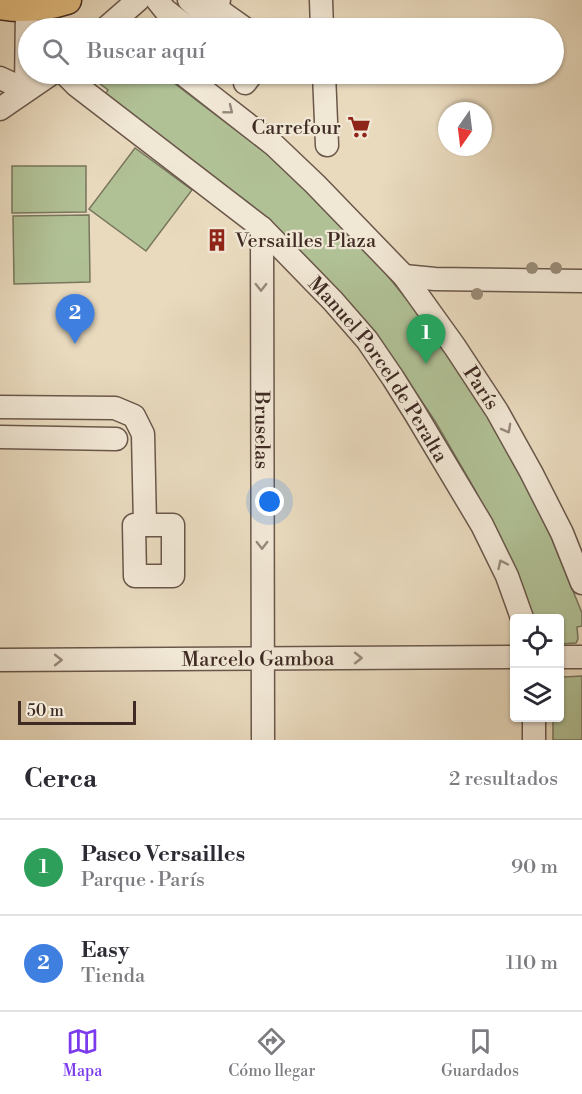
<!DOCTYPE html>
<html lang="es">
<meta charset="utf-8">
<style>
:root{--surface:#fff;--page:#f2f2f3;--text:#2b2b33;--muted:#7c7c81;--line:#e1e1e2;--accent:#7c3aed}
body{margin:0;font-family:"Libre Bodoni",serif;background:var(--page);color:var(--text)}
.controls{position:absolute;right:18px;bottom:18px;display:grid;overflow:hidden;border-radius:6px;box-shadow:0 2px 4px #0004}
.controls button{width:54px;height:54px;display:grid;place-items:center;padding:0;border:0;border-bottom:2px solid var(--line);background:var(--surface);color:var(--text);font:30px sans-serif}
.compass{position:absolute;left:438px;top:102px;width:54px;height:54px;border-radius:50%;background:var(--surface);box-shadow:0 2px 4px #0004;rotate:194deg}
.scale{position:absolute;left:18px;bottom:15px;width:118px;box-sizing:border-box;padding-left:6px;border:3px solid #3f2b24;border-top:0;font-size:16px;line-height:21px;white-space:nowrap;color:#3f2b24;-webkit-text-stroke:4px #f1e7d5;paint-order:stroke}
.you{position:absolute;left:270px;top:502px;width:21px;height:21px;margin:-15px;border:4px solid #fff;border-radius:50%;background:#1a73e8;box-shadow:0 0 0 9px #1a73e833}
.badge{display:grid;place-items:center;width:39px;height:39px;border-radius:50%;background:var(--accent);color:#fff;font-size:20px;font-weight:700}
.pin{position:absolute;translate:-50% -50px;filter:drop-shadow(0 2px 3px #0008)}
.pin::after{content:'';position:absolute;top:32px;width:21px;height:18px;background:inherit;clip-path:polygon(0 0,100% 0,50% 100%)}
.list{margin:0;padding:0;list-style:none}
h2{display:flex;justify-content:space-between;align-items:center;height:78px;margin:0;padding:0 24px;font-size:26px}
h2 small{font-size:20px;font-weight:400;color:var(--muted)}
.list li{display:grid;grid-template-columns:39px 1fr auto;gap:18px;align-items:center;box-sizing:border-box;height:96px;padding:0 24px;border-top:2px solid var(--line)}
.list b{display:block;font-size:22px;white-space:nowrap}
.list p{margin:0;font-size:20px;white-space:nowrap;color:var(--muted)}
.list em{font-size:20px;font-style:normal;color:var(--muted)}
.icon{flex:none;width:33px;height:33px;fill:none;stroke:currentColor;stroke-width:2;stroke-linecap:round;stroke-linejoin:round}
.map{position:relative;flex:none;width:582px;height:740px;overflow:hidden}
.search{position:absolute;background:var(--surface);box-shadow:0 2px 4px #0004;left:18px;right:18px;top:18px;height:66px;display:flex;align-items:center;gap:15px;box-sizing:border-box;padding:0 21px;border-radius:33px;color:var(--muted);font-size:22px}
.sheet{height:270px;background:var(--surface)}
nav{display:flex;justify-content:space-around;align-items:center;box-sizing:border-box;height:84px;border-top:2px solid var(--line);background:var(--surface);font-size:16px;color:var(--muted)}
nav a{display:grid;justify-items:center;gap:3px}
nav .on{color:var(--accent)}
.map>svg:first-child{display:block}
</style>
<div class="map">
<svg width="582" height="740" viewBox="0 0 582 740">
<rect width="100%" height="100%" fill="#e9dabe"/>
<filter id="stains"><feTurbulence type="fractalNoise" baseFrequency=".00333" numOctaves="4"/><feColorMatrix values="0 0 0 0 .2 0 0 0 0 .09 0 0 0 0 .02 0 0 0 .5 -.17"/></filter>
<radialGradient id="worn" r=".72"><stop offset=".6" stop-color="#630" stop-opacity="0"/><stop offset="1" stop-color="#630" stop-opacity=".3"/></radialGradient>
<!-- green -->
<g fill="#b1c196" stroke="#78765d" stroke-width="1.5">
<path d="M 97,74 L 162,74 L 271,157 L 291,175 L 373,258 L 430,328 L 487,412 L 545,522 L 582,613 L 582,626 L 577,627 L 578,639 L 576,643 L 560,644 L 560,618 L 533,618 L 520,585 L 489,517 L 474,488 L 435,421 L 401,371 L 267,219 L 198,165 L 104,96 L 108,90 L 99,83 Z"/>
<path d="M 135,148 L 192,190 L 146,251 L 89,209 Z"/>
<path d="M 12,166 L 86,166 L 86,212 L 12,213 Z"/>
<path d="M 89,215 L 90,282 L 14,284 L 13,216 Z"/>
<path d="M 582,676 L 582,740 L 553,740 L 553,718 L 560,718 L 560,679 L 564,677 Z"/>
</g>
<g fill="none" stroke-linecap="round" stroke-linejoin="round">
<!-- minor casing -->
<g stroke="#6a574a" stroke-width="25">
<g id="minor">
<path d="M 157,0 L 165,10 L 188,28"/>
<path d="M 189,0 L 205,15 L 219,0"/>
<path d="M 321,0 L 322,28"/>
<path d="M 213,6 L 244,28"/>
<path d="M 106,28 L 138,0"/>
<path id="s1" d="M 65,74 L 76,85 L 262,228 L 333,301 L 367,340 L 393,378 L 415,413 L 482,525 L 507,576 L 522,618"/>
<path id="s2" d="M 183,74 L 274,145 L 315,184 L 404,276 L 455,347 L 497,411 L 531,472 L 562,533 L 582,583"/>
<path d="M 324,74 L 327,145"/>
<path d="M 0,78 L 26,90"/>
<path d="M 245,83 L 252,74"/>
<path d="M 26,90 L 27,7"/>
<path d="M 0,109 L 51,74"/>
<path id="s3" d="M 262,228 L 263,740"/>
<path d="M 404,276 L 435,279 L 582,281"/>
<path d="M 0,407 L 115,408 L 134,416 L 143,434 L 145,525"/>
<path d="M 0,437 L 116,439"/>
<path d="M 134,525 L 173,525 L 173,576 L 135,576 Z"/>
<path d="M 560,657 L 582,657"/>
<path id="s4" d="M 0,660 L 514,657"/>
<path d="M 534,740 L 534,718"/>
</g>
</g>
<!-- major casing -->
<g stroke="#3f2b24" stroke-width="31">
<path id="major" d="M 0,5 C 22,9 45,7 67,0"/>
</g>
<!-- minor -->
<use href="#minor" stroke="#f1e7d5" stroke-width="22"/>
<!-- major -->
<use href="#major" stroke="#e4bd7f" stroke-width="28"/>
</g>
<!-- trees -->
<g fill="#988a76">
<circle cx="532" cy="268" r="6"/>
<circle cx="556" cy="268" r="6"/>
<circle cx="477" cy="294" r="6"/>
</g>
<!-- one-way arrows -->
<defs><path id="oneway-chevron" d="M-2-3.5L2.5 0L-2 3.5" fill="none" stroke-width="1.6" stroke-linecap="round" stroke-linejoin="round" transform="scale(1.5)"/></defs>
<g stroke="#98897c">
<use href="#oneway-chevron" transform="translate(229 110) rotate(39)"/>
<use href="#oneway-chevron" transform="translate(261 287) rotate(90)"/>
<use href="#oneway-chevron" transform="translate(507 429) rotate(61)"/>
<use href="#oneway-chevron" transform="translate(262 545) rotate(90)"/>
<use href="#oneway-chevron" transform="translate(502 564) rotate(-115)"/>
<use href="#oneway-chevron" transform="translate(358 658)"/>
<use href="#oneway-chevron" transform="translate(58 660)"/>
</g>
<!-- icons -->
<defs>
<g id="supermarket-bare" transform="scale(1.8)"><path d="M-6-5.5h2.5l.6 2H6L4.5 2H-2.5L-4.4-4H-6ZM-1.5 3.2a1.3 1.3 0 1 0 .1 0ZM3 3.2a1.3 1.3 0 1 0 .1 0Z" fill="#8f2418" stroke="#f1e7d5" stroke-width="2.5" paint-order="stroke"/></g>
<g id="building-bare" transform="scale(1.8)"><path d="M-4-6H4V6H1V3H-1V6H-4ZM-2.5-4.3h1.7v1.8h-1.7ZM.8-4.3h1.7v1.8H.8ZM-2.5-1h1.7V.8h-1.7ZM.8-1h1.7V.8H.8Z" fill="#8f2418" stroke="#f1e7d5" stroke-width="2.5" paint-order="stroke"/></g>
</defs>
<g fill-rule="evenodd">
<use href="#supermarket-bare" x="359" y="127"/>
<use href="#building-bare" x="217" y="240"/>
</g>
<g text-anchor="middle" stroke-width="4.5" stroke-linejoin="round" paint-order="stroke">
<!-- poi labels -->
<g font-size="20" fill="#3f2b24" stroke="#f1e7d5" text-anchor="end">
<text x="341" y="134">Carrefour</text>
<text x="235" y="247" text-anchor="start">Versailles Plaza</text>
</g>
<!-- street labels -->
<g font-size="20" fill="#3f2b24" stroke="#f1e7d5">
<text dy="7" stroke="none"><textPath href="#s1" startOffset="434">Manuel Porcel de Peralta</textPath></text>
<text dy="7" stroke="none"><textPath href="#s2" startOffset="436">París</textPath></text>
<text dy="7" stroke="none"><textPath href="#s3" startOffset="202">Bruselas</textPath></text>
<text dy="7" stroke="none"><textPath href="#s4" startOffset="258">Marcelo Gamboa</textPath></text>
</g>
</g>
<rect width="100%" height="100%" filter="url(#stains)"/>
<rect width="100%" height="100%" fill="url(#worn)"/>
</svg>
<div class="controls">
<button><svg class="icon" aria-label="locate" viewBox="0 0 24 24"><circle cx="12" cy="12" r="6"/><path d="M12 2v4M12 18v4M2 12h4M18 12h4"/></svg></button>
<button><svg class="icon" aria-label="layers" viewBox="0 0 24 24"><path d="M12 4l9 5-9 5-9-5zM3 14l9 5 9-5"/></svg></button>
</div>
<svg class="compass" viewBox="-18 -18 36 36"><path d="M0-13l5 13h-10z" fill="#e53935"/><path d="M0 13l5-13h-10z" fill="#7c7c81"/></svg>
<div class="scale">50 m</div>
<div class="you"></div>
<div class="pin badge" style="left:426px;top:364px;background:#2e9e5b">1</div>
<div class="pin badge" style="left:75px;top:344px;background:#3f7fe0">2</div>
<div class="search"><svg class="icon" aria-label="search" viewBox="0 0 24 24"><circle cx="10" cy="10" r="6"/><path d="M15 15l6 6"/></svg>Buscar aquí</div>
</div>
<section class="sheet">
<h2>Cerca<small>2 resultados</small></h2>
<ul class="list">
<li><span class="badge" style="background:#2e9e5b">1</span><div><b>Paseo Versailles</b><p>Parque · París</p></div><em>90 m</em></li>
<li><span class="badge" style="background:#3f7fe0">2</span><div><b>Easy</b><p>Tienda</p></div><em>110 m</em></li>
</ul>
</section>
<nav>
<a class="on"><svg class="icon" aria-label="map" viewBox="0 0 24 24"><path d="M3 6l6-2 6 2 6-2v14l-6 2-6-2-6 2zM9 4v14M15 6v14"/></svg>Mapa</a>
<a><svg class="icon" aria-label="directions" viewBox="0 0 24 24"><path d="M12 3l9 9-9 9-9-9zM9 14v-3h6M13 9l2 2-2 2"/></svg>Cómo llegar</a>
<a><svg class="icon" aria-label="saved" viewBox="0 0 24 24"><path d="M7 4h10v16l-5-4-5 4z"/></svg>Guardados</a>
</nav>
